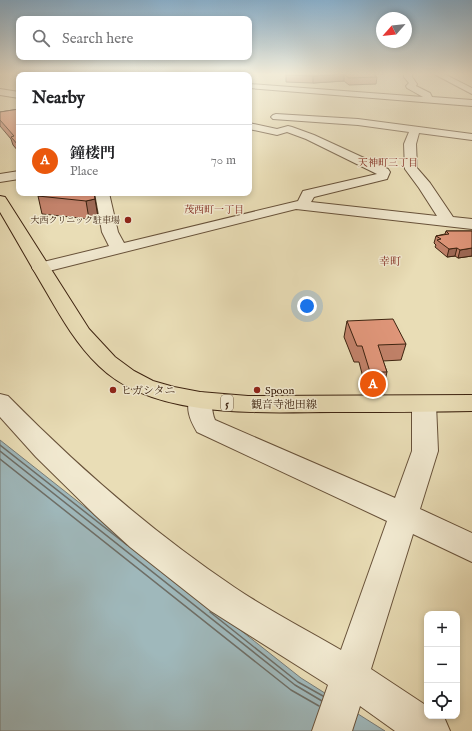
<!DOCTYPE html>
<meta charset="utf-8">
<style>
:root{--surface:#fff;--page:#f2f2f2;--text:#202124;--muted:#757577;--line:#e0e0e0;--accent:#ea580c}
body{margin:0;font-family:"IM FELL English","Noto Serif JP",serif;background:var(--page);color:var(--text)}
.controls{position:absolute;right:12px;bottom:12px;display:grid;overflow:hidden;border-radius:8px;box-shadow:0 2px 6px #0003}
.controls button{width:36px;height:36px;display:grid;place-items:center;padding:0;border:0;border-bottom:1px solid var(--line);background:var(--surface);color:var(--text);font:20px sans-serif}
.compass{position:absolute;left:376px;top:12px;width:36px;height:36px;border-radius:50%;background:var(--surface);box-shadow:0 2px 6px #0003;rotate:243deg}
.you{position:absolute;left:307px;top:306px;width:14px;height:14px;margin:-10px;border:3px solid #fff;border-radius:50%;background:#1a73e8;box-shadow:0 0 0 6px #1a73e833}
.badge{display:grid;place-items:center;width:26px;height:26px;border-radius:50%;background:var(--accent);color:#fff;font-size:13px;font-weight:700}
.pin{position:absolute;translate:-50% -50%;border:2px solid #fff;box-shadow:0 1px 4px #0006}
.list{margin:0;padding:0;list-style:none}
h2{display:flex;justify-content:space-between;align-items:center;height:52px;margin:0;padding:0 16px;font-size:17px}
h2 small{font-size:13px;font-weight:400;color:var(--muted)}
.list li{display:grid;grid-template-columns:26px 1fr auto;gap:12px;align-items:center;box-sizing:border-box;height:72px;padding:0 16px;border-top:1px solid var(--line)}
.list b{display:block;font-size:15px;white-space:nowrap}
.list p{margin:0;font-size:13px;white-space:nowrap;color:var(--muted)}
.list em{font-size:13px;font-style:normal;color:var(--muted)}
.icon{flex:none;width:22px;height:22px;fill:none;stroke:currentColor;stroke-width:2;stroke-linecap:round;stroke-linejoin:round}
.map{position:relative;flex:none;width:472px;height:731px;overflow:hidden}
.search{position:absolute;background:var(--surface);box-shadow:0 2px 6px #0003;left:16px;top:16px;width:236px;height:44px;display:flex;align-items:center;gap:10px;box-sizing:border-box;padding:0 14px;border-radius:8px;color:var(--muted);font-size:15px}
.panel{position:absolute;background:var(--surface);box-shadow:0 2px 6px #0003;left:16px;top:72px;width:236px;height:124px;border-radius:8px}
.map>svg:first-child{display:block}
</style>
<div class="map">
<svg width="472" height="731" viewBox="0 0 472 731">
<rect width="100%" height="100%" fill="#e9ddb6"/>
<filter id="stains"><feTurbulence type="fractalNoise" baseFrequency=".005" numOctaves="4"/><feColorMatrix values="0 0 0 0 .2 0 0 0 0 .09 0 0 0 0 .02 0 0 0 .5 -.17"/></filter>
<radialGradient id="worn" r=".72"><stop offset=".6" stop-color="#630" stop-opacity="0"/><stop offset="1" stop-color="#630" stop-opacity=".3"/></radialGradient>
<!-- water -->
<path fill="#9fb8bb" stroke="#787c77" d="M 0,440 L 301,678 L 385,731 L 0,731 Z"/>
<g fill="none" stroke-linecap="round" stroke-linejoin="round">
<!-- shore -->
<g stroke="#6e6e66" stroke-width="1.5">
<path d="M 0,445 L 127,545"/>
<path d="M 0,451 L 295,685 L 322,701"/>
<path d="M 0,459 L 291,690 L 319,706"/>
<path d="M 210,612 L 298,682 L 323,696"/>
</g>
<!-- minor casing -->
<g stroke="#68523a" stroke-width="2">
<g id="minor">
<path d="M 185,74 L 196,74 L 197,75 L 186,75 Z"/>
<rect x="227" y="74" width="8" height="1"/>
<path d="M 404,74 L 412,74 L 412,77 L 417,84 L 416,86 L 430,93 L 432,97 L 472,100 L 472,106 L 249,88 L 249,84 L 423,97 L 407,88 L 406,86 L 409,83 L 404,77 Z"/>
<path d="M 434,74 L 444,74 L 472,88 L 472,94 Z"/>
<path d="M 0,89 L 19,92 L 19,98 L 0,95 Z"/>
<path d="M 276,114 L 358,119 L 472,134 L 472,140 L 419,133 L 416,144 L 417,168 L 430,183 L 453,217 L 472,219 L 472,229 L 296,209 L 41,273 L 35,272 L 32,268 L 35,264 L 109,246 L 102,232 L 95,193 L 109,193 L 118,232 L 124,243 L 298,201 L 303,191 L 377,174 L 306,139 L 287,132 L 277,135 L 249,129 L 249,123 L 277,129 L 288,126 L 292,127 L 314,135 L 388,169 L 390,172 L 387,179 L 314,197 L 311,202 L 437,216 L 419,188 L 405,169 L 404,144 L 409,132 L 358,125 L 273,119 L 271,117 L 273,115 Z"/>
<path d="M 19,171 L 19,179 L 0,182 L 0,174 Z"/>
<path d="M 200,392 L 208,394 C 213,402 211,411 215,420 L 395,498 L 412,451 L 412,404 L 416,398 L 424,396 L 432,398 L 436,404 L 438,451 L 420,509 L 472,533 L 472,562 L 413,534 L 371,669 L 427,706 L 427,716 L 444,717 L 450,731 L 395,731 L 360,706 L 352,731 L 312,731 L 328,685 L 211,611 L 130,547 L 95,515 L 36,457 L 0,417 L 0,394 L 8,396 C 78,467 152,532 234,587 C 268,610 305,629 341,650 L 387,521 L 197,432 C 190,420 184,407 192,394 Z"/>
</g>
</g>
<!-- major casing -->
<g stroke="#3d2310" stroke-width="2">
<path id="major" d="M 0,196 L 5,197 L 7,200 L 89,329 L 115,357 L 134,371 L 153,381 L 174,387 L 200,392 L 248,396 L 472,395 L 472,411 C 426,412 379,412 333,412 C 262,412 154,420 99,366 C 77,345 62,319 47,293 C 31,266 16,239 0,212 Z"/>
</g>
<!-- minor -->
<use href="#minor" fill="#f1e9d0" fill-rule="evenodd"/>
<!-- major -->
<use href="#major" fill="#e9ddb6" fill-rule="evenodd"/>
</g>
<!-- wall -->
<g fill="#c2826a" stroke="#3d2310">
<path d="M 286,74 L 385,74 L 373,74 L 377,77 L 376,84 L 349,85 L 344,81 L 313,83 L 286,82 Z"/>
<path d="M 19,109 L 19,152 L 13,145 L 11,139 L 0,126 L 0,112 Z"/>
<path d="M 94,193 L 98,217 L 89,219 L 42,214 L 38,196 Z"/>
<path d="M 446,231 L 472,231 L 472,256 L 458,258 L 455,256 L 447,257 L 435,247 L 436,245 L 434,243 L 436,236 L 445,234 Z"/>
<path d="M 347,321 L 406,344 L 401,360 L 383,361 L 387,372 L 383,389 L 366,389 L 359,362 L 354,362 L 344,337 Z"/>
</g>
<!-- shaded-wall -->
<g fill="#9e6a56" stroke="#3d2310">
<path d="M 344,74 L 344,81 L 313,83 L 313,76 Z"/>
<path d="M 95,199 L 98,217 L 89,219 L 86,201 Z"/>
<path d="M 457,248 L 455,256 L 447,257 L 449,249 Z"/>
<path d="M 472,248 L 472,256 L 458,258 L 460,250 Z"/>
</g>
<!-- building -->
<g fill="#e1977b" stroke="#3d2310">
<path d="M 286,74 L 373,74 L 377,77 L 349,78 L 344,74 L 313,76 L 286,75 Z"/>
<path d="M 19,109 L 19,146 L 11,137 L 14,136 L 0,120 L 0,112 Z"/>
<path d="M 42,193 L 94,193 L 95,199 L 86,201 L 38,196 L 37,194 Z"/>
<path d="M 446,231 L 472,231 L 472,248 L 460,250 L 457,248 L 449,249 L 437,240 L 441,239 L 436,236 L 449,234 Z"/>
<path d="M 393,319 L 406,344 L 378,345 L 387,372 L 370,372 L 362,346 L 357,346 L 347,321 Z"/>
</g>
<!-- sky -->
<linearGradient id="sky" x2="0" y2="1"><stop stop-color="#8bb6d6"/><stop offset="0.42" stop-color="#f5f0de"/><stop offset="1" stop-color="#f5f0de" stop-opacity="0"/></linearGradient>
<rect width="472" height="176" fill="url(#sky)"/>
<!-- markers -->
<g fill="#8f2418" stroke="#f1e9d0" stroke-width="1.5">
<circle cx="128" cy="220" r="4"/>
<circle cx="113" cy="390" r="4"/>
<circle cx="257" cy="390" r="4"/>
</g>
<g text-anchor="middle" stroke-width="3" stroke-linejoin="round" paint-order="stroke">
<!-- far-poi labels -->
<g font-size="9" fill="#3d2310" stroke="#f1e9d0" text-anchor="end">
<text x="120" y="223">大西クリニック駐車場</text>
</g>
<!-- far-neighbourhood labels -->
<g font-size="10" fill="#7a1f14" stroke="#f1e9d0">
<text x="388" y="166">天神町三丁目</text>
<text x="214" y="213">茂西町一丁目</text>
</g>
<!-- shield labels -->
<rect fill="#f1e9d0" stroke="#735e4a" stroke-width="1" x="221" y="395" width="12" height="16" rx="3"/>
<g font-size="10" font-weight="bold" fill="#3d2310">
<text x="227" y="407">5</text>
</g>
<!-- far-quarter labels -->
<g font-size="11" fill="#7a1f14" stroke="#f1e9d0">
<text x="390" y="265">幸町</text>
</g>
<!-- poi labels -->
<g font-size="11" fill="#3d2310" stroke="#f1e9d0" text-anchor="start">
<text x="121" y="394">ヒガシタニ</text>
<text x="265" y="394">Spoon</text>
</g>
<!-- street labels -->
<g font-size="11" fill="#3d2310" stroke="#f1e9d0">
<text x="284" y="408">観音寺池田線</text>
</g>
</g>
<rect width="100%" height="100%" filter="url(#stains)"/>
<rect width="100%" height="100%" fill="url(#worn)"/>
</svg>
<div class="controls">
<button>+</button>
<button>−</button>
<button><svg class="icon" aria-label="locate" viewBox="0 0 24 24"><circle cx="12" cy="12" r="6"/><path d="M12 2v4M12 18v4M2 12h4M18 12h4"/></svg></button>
</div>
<svg class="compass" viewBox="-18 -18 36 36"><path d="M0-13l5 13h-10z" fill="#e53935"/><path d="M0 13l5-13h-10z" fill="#757577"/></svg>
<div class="you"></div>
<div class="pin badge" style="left:373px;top:384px">A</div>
<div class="search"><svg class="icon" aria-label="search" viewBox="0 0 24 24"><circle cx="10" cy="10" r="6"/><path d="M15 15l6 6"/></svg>Search here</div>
<section class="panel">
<h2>Nearby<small></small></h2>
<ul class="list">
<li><span class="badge">A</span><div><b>鐘楼門</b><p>Place</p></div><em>70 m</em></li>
</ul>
</section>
</div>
